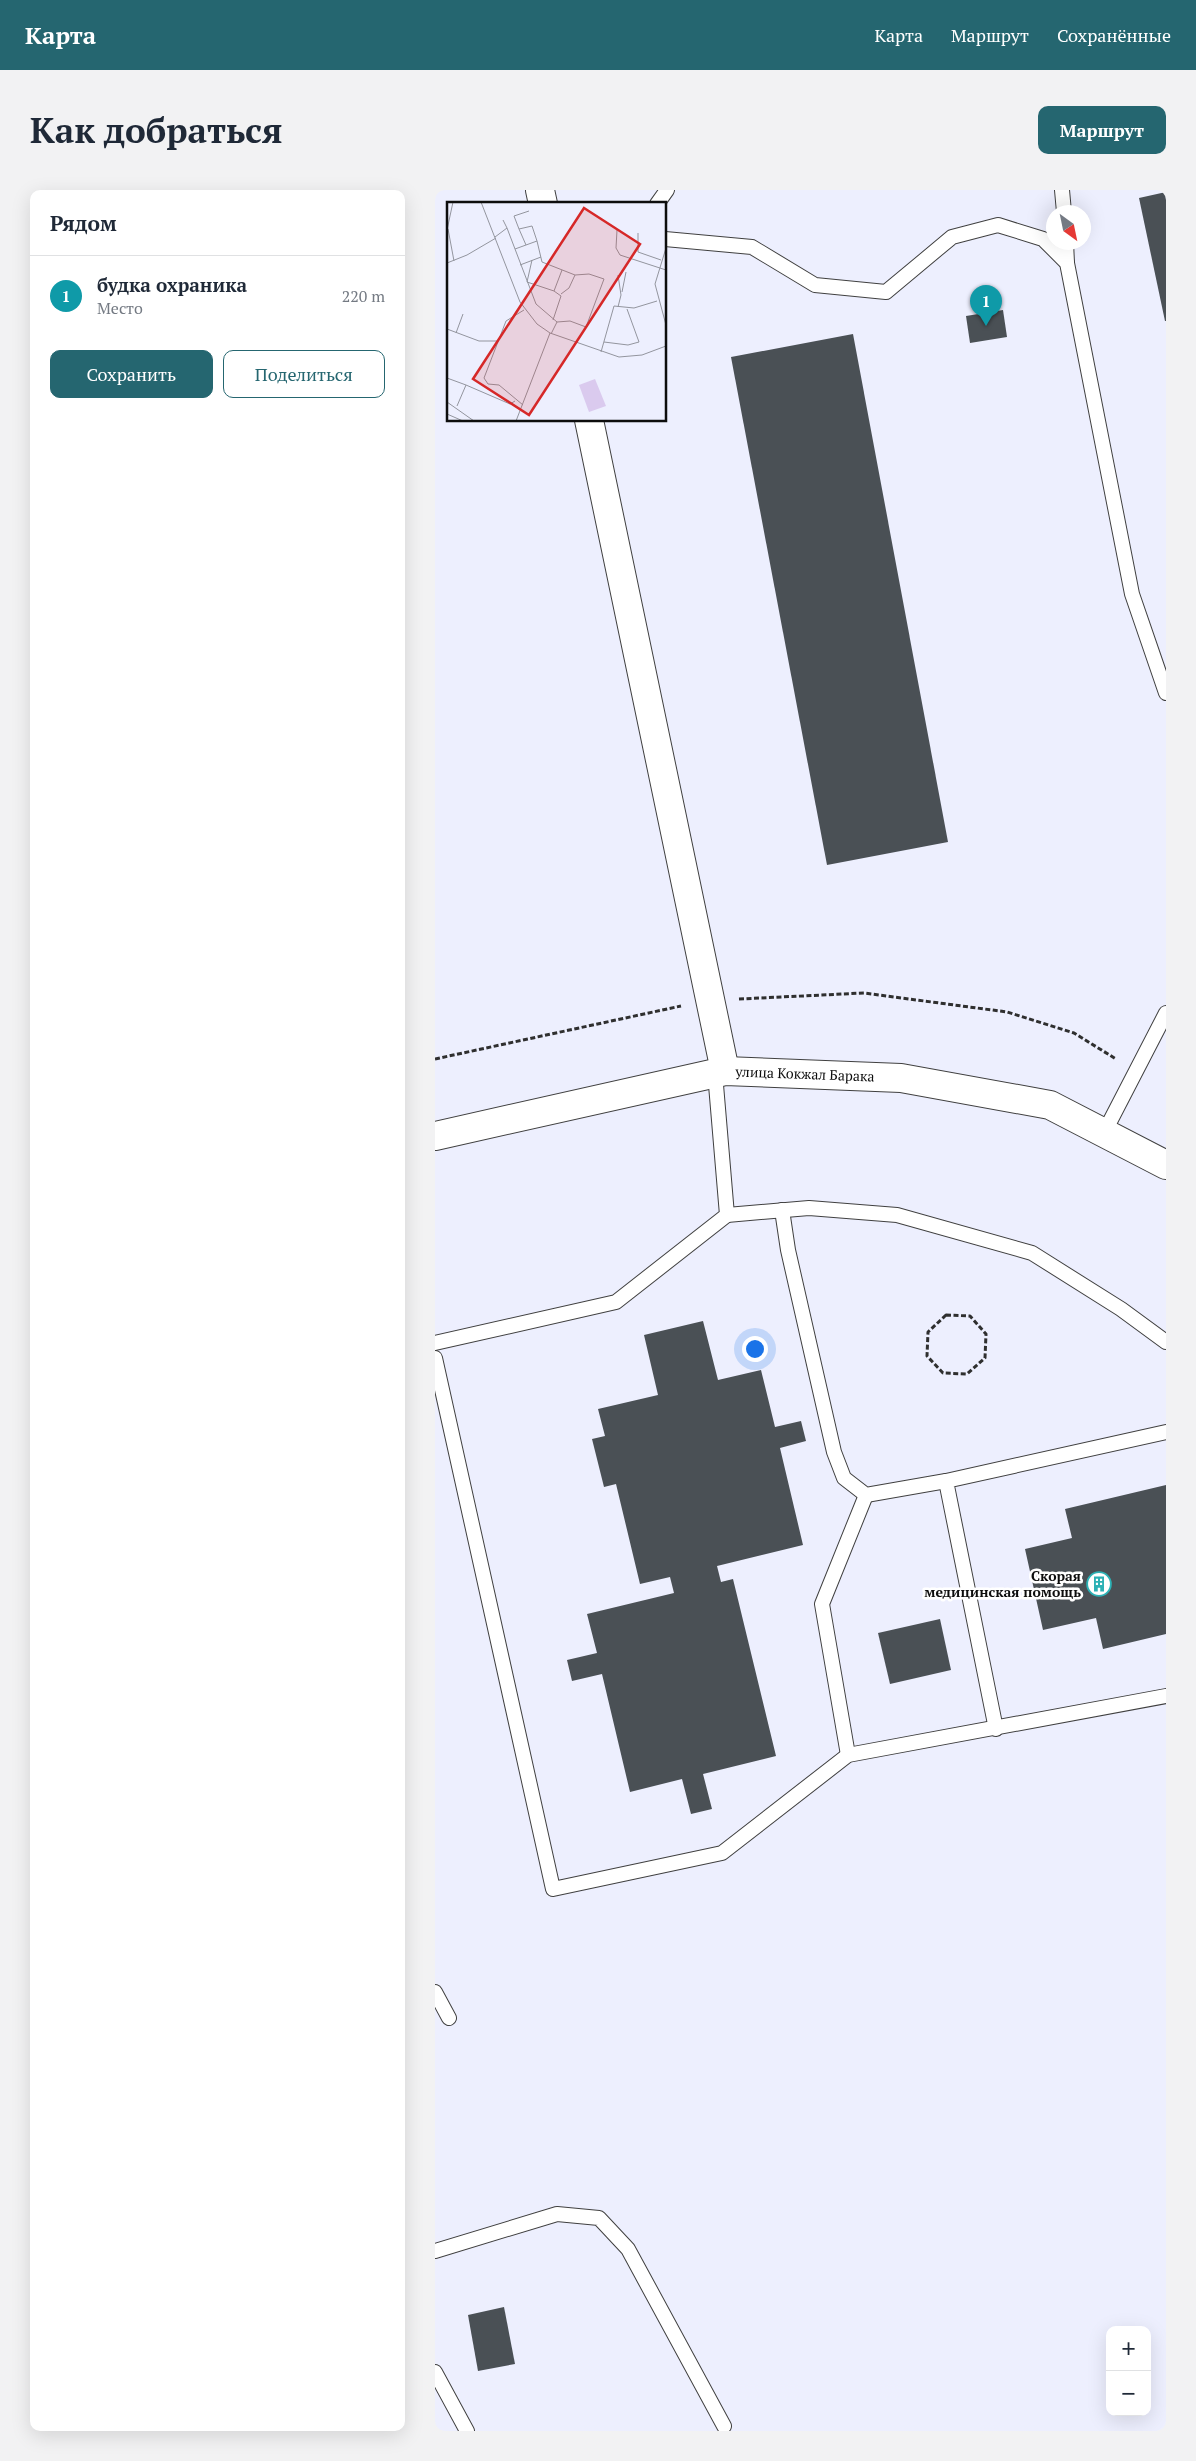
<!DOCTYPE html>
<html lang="ru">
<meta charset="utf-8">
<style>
:root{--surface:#fff;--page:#f2f2f3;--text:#1f2937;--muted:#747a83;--line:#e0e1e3;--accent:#256670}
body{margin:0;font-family:"PT Serif",serif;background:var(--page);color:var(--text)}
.controls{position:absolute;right:15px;bottom:15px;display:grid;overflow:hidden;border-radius:10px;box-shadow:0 5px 20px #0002}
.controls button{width:45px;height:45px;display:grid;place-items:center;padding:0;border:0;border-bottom:1px solid var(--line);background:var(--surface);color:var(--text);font:25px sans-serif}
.compass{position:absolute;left:611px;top:15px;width:45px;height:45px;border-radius:50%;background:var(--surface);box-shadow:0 5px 20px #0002;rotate:147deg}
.you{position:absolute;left:319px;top:1158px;width:18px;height:18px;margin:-12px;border:4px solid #fff;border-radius:50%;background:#1a73e8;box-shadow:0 0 0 8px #1a73e833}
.badge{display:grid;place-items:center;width:32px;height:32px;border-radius:50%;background:var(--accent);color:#fff;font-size:16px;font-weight:700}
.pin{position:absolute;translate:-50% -41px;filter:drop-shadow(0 1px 2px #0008)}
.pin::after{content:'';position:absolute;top:26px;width:18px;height:15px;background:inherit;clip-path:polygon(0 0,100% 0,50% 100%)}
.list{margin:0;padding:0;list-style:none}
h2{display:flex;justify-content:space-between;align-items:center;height:65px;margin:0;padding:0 20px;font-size:21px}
h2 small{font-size:16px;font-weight:400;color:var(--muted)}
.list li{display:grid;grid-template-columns:32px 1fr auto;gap:15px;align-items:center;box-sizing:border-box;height:80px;padding:0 20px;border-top:1px solid var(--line)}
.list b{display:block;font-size:19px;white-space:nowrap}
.list p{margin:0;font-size:16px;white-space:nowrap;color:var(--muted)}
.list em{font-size:16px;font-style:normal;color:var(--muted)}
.actions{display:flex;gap:10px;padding:15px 20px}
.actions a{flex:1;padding:11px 0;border:1px solid var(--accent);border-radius:10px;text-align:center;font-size:18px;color:var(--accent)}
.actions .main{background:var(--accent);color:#fff}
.map{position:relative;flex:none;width:731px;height:2241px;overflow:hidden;border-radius:10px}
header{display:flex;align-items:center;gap:30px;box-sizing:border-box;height:70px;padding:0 25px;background:var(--accent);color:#fff}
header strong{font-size:24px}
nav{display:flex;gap:28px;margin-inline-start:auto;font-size:18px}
.intro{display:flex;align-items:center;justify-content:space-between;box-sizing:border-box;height:120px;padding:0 30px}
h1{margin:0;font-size:35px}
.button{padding:12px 22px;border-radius:10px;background:var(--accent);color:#fff;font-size:18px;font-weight:700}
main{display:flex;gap:30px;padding:0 30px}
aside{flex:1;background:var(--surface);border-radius:10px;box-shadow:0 5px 20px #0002}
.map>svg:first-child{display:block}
</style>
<header>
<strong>Карта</strong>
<nav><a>Карта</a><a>Маршрут</a><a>Сохранённые</a></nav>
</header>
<div class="intro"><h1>Как добраться</h1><a class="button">Маршрут</a></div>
<main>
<aside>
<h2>Рядом<small></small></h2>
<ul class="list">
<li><span class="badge" style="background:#0f9aa8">1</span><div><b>будка охраника</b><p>Место</p></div><em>220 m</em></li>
</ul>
<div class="actions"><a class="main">Сохранить</a><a>Поделиться</a></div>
</aside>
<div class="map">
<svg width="731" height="2241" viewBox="0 0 731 2241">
<rect width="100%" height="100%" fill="#edeffe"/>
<!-- building -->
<g fill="#4a5055">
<path d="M 731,2 L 731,131 L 730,131 L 704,8 Z"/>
<path d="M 568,120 L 572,147 L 535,153 L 531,126 Z"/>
<path d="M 418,144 L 513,652 L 392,675 L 296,167 Z"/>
<path d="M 268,1131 L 283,1190 L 326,1180 L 340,1237 L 366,1231 L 371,1251 L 345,1258 L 368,1355 L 282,1376 L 286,1392 L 298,1389 L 341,1566 L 268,1584 L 277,1619 L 256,1624 L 247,1589 L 195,1602 L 167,1484 L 137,1491 L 132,1470 L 162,1463 L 152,1424 L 239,1403 L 235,1387 L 205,1394 L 181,1294 L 169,1297 L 157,1249 L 170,1246 L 163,1219 L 223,1205 L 209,1145 Z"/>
<path d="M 731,1295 L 731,1444 L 668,1459 L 661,1428 L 608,1440 L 590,1359 L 637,1348 L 630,1319 Z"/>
<path d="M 505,1429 L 516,1480 L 455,1494 L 443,1443 Z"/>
<path d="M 69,2117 L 80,2174 L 43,2181 L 33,2125 Z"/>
</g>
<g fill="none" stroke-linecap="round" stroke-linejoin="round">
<!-- service casing -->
<g stroke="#404040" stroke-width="16">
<g id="service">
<path d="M 627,0 L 629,22"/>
<path d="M 222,14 L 232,0"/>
<path d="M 230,49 L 317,57 L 380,95 L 451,102 L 517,47 L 563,35 L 608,49 L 632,73 L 697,404 L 731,503"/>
<path d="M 631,52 L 632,73"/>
<path d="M 669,943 L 731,823"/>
<path d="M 347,1020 L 353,1060 L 399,1262 L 409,1288 L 431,1305 L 511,1291"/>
<path d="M 292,1025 L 374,1018 L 462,1025 L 597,1063 L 686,1119 L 731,1152"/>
<path d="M 0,1153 L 181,1112 L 292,1025 L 280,883"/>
<path d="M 0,1168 L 118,1699 L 287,1663 L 413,1565 L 731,1506"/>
<path d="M 561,1539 L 511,1291 L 731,1242"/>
<path d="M 413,1565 L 387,1414 L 431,1305"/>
<path d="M 0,1802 L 14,1828"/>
<path d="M 0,2061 L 122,2024 L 164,2028 L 193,2059 L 289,2236"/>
<path d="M 0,2182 L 32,2241"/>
</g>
</g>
<!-- minor casing -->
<g stroke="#404040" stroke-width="30">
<g id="minor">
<path d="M 105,0 L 108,14"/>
<path d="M 154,230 L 290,881"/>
<path d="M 0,946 L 290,881 L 466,888 L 615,915 L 731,975"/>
</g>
</g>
<!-- path -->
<g stroke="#2f2f2f" stroke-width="3" stroke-dasharray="5 2.5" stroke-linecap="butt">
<path d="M 304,809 L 429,803 L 572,822 L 639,843 L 681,869"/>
<path d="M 0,869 L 246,816"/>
<path d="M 511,1125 L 535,1126 L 551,1144 L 550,1168 L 532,1184 L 508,1183 L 492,1166 L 493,1142 Z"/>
</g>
<!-- service -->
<use href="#service" stroke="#fff" stroke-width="14"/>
<!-- minor -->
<use href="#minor" stroke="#fff" stroke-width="28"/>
</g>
<!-- icons -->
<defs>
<g id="building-ring" transform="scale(1.25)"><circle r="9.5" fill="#fff" stroke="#2cb1b5" stroke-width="1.5"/><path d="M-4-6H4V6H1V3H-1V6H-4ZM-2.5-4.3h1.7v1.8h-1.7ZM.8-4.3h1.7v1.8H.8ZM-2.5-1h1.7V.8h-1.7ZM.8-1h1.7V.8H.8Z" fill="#2cb1b5"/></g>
</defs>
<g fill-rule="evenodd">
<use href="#building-ring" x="664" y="1394"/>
</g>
<g text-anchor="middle" stroke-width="5" stroke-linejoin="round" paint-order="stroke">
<!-- street labels -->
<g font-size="14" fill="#0d0d0d" stroke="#fff">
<text transform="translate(370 884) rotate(2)" y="5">улица Кокжал Барака</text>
</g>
<!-- poi labels -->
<g font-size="14" font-weight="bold" fill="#0d0d0d" stroke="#fff" text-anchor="end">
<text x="646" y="1391">Скорая<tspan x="646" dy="16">медицинская помощь</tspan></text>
</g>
</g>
<!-- overview -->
<g transform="translate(12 12)">
<rect width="219" height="219" fill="#edeffe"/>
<path d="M 148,177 L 159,204 L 142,210 L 132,183 Z" fill="#dacaee"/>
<path fill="none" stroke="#93959e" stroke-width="1" d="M 34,0 L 73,100 L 90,122 L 103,131 L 172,155 L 195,153 L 219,144M 60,26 L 68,47 L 90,39 L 85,24 L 72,27 L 67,14 L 82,9M 1,27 L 7,59M 72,27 L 79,43M 0,28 L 6,0M 170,28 L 169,46 L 173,53 L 219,68M 191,31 L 191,50 L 214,58M 48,35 L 60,26 L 56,18M 90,39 L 95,60 L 128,73 L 142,72 L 157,77 L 139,125 L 123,119 L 110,120 L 104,132M 219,46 L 208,82 L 219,123M 68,47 L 89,102 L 110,120M 85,58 L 80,80 L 107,89 L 115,68M 0,61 L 20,53 L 49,36M 73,63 L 94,55M 175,90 L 179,70M 114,92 L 122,86 L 128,73M 171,105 L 174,93 L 171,73M 106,118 L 114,94 L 107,89M 0,127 L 32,139 L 51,139M 9,131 L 16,112M 157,140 L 181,143 L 192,140 L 180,107M 154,150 L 167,104 L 187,106 L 210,99M 0,176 L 19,183M 0,200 L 27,219M 76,203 L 52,183 L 41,182 L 37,176 L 59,119 L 77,108M 10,204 L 19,183 L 63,202 L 68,199M 0,212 L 16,219M 69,219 L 103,131"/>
<path fill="#d62828" fill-opacity="0.15" stroke="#d62828" stroke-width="2.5" d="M 137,6 L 193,42 L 82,213 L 26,177 Z"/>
<rect width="219" height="219" fill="none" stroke="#0d0d0d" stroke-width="2.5"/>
</g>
</svg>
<div class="controls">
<button>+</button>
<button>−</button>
</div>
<svg class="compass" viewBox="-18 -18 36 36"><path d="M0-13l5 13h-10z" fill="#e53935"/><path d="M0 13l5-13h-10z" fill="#747a83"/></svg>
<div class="you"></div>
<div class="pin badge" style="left:551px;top:136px;background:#0f9aa8">1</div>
</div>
</main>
